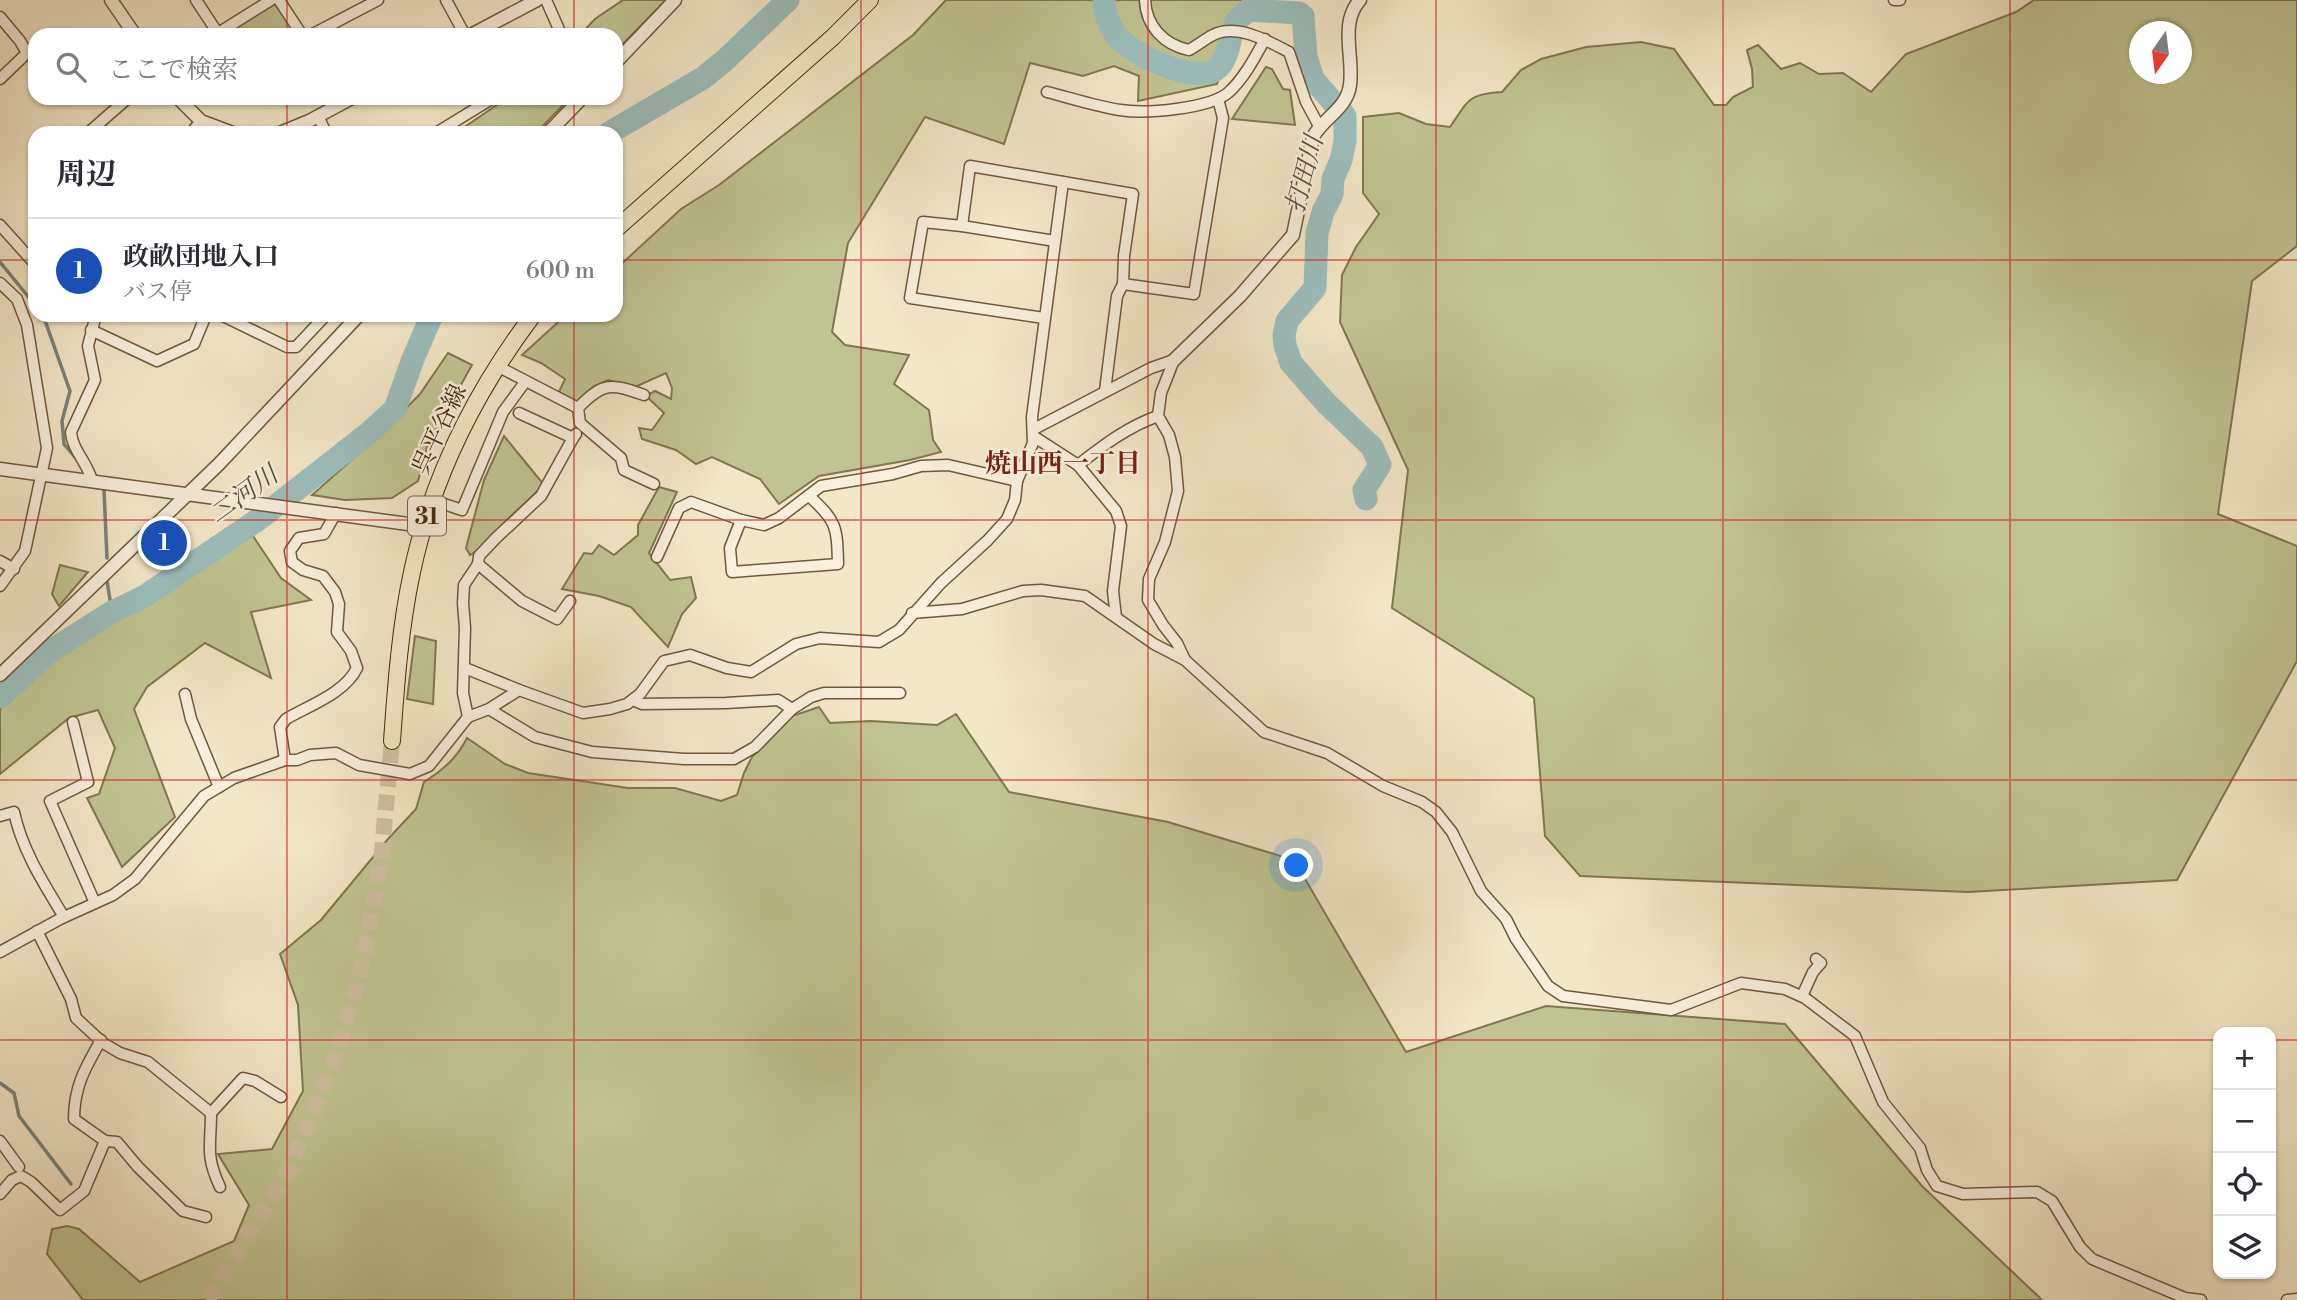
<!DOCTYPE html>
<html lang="ja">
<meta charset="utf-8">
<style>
:root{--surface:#fff;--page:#f2f2f3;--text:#2b2b33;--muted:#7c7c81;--line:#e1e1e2;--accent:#1a73e8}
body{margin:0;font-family:"Libre Bodoni","Noto Serif JP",serif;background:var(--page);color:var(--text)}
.controls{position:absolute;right:21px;bottom:21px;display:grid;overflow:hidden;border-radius:14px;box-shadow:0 2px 5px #0004}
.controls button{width:63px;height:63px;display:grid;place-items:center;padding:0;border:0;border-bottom:2px solid var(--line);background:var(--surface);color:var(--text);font:35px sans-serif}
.compass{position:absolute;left:2129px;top:21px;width:63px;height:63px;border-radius:50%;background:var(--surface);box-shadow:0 2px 5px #0004;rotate:194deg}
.you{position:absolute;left:1297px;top:866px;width:24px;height:24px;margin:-18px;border:5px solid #fff;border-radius:50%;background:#1a73e8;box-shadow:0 0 0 10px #1a73e833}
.badge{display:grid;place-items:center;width:46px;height:46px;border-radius:50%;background:var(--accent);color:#fff;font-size:23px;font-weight:700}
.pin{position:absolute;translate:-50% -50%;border:4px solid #fff;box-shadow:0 2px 7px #0006}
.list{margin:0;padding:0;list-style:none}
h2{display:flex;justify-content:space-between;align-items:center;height:91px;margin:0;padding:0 28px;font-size:30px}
h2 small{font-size:23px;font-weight:400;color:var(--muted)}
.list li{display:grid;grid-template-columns:46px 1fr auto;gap:21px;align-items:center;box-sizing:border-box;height:105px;padding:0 28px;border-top:2px solid var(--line)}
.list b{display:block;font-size:26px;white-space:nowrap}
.list p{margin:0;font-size:23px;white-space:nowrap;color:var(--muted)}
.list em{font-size:23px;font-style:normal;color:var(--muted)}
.icon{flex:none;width:38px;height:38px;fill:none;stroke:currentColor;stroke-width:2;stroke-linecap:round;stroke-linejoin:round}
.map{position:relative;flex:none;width:2297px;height:1300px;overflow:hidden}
.search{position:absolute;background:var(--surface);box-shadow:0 2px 5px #0004;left:28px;top:28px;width:595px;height:77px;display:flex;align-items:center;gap:18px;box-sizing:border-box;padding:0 24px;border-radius:21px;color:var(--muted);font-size:26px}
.panel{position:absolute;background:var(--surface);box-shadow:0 2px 5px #0004;left:28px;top:126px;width:595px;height:196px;border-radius:21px}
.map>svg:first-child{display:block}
</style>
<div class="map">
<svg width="2297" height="1300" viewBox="0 0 2297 1300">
<rect width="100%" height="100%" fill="#f2e7c7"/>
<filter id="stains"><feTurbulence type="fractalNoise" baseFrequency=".00286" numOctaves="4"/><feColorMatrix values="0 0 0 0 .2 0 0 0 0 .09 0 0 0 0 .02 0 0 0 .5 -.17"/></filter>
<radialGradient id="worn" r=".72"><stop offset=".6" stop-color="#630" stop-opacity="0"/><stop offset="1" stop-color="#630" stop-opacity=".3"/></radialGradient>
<!-- green -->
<g fill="#c0c492" stroke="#827650" stroke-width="2" fill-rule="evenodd">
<path d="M 623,0 L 666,0 L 616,51 L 616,35 L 580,35 L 595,19 Z"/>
<path d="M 946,0 L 1241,0 L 1243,7 L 1217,84 L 1138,101 L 1139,76 L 1114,66 L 1083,76 L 1030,63 L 1004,144 L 925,117 L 848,243 L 832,332 L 845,345 L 909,355 L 894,384 L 929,410 L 933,440 L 941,452 L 910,460 L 819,476 L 779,504 L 760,479 L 712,457 L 696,464 L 676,450 L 642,439 L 639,428 L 652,430 L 664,413 L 646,396 L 655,391 L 671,399 L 672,388 L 666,373 L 635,387 L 608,380 L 593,387 L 575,404 L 558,394 L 565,379 L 541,363 L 522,355 L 566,315 L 616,315 L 616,269 L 681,209 L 719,185 L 913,35 Z"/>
<path d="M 2034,0 L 2297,0 L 2297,246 L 2252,281 L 2218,514 L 2297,546 L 2297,661 L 2177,880 L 1968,892 L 1580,876 L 1545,836 L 1534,698 L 1392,608 L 1408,470 L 1340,322 L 1342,275 L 1356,247 L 1379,214 L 1363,193 L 1363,117 L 1399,113 L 1426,124 L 1450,127 C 1469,100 1467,94 1502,92 L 1521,70 L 1541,59 L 1586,47 L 1641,42 L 1674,49 L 1714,105 L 1726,105 L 1733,97 L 1753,87 L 1752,69 L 1747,50 L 1758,45 L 1781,69 L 1800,63 L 1819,74 L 1843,73 L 1871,92 L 1906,54 L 2016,12 ZM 2140,32 L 2182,32 L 2182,74 L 2140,74 Z"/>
<path d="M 276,2 L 296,35 L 224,35 Z"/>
<path d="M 1266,67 L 1272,69 L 1283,89 L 1290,90 L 1295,125 L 1232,119 Z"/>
<path d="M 507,98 L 570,98 L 536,133 L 456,133 Z"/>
<path d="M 448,353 L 472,365 L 428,444 L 418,481 L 392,498 L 345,500 L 312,495 L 383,432 L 420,394 Z"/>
<path d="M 504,436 L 544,485 L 509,518 L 484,546 L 470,555 L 466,548 L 484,480 Z"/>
<path d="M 659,487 L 677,492 L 649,553 L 670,580 L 691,577 L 696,598 L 682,614 L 668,647 L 631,607 L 599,596 L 562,589 L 584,553 L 592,554 L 599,545 L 614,555 L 638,535 L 638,525 Z"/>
<path d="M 253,536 L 281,578 L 311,600 L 251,612 L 271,678 L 205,643 L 147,687 L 134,709 L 175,817 L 122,867 L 87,798 L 99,794 L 115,748 L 98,710 L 69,718 L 0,774 L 0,709 L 56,652 Z"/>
<path d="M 60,565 L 88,572 L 59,606 L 52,594 Z"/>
<path d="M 415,636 L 436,641 L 433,704 L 407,699 Z"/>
<path d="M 819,707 L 830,723 L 871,721 L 937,725 L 956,714 L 1009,792 L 1168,822 L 1294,860 L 1406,1052 L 1546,1006 L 1785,1024 L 1922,1186 L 2042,1300 L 83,1300 L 47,1254 L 52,1229 L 67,1226 L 79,1229 L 140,1282 L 234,1241 L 249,1205 L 218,1154 L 272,1149 L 303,1091 L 298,1005 L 280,954 L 321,920 L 388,839 L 416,809 L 424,782 C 443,770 457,758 467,738 L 505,764 L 528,773 L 628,788 L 675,788 L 721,801 L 737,795 L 744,773 L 752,757 L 792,716 Z"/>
</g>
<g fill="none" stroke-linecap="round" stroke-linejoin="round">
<!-- stream -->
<g stroke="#798276" stroke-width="3.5">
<path d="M 0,262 L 35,305"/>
<path d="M 43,315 L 70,391 L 62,421 L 64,444 L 76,458"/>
<path d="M 101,487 L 104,490 L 107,558"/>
<path d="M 107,581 L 112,612"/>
<path d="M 0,1083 L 14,1093 L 19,1116 L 71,1184"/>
</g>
<!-- river -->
<g stroke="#9cbebc" stroke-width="23">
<path d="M 1104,0 C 1104,14 1108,24 1116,35 C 1130,54 1200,88 1219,67 C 1230,56 1229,35 1236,22 C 1239,17 1245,14 1248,10 L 1299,13 L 1303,16 L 1306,57 L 1313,79 L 1345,116 L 1345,141 L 1341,160 L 1333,179 L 1332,194 L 1323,212 L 1317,233 L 1315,288 L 1287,321 L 1284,335 L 1285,345 L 1291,363 L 1326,403 L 1372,447 L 1380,465 L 1364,490 L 1366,499"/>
<path d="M 609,133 L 703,78 L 724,61 L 788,0"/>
<path d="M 0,697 L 49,652 L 112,612 L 145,596 L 259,519 L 370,432 L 395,409 L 413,359 L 432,315"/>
</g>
<!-- primary-tunnel -->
<path stroke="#cfc1a2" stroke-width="16" stroke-dasharray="16 8" stroke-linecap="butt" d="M 207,1300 L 289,1170 L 336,1056 L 362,965 L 381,861 L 392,741"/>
<!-- minor casing -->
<g stroke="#70583c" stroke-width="13">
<g id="minor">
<path d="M 196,0 L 219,35"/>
<path d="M 279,0 L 302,35"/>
<path d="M 446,0 L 465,35"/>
<path d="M 546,0 L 561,34 L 559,35"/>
<path d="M 1145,0 C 1146,26 1164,45 1189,50 C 1198,45 1205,39 1213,35 C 1237,23 1268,41 1289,52 L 1306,102 L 1319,126"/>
<path d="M 1894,0 L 1900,0"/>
<path d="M 0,17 L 20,41 L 27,53 L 0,79"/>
<path d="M 215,35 L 271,0"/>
<path d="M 311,35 L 378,0"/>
<path d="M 1047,92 C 1071,98 1095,106 1120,110 C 1145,114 1210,109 1229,92 C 1245,77 1255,57 1265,39"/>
<path d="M 318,116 L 326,133"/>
<path d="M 88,133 L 128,98"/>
<path d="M 191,133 L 201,121"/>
<path d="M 436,133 L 493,98"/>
<path d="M 0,225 L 35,264"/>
<path d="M 962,226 L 1055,241"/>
<path d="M 0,283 L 17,299 L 27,325 L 47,448 L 25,551 L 0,586"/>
<path d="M 1123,284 L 1194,294 L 1223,118 L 1218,99"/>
<path d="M 221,315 L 287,347 L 296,347 L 326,315"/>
<path d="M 1044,318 L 910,298 L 923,222 L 962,226 L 970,166 L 1133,194 L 1124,256 L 1123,284 L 1117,296 L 1105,391"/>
<path d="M 91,330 L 157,361 L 194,344 L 206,315"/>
<path d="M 1174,360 L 1161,393 L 1158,416 L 1169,435 L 1175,457 L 1178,491 L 1165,542 L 1149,579 L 1148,600 L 1163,625 L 1177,643 L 1185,660"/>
<path d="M 497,366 L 578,408"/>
<path d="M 644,395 C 611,383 603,382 578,408 L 580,423 L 621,458 L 624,470 L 654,484"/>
<path d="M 519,413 L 573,438 L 576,434"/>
<path d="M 1034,429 L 1151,368 L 1174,360"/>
<path d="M 1033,436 L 1078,465 L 1116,511 L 1121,526 L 1113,591 L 1116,617"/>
<path d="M 1078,465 C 1104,445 1127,427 1158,416"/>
<path d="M 92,481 C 88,463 72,450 71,432 L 95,380 L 88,346 L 96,315"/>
<path d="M 432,500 L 462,510 L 503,412 L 525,382"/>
<path d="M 741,520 L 730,548 L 732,572 L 838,564 C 837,527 837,521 809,496"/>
<path d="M 657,557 L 679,508 L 691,502 L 741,520 L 764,525 L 779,518 L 821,486 L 893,474 L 921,466 L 948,465 L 1017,481"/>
<path d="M 0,561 L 14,569"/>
<path d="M 478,564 L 479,556 L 496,538 L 541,496 L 573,438"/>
<path d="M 912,613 L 962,609 L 1023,591 L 1041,590 L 1085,596 L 1154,644 L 1185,660 L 1264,732 L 1327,753 L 1383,786 L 1422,802 L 1436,812 L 1452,832 L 1481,891 L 1506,919 L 1516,939 L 1548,986 L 1563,996 L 1671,1010 L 1741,983 L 1785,989 L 1805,998 L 1855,1036 L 1883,1102 L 1920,1148 L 1927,1170 L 1937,1186 L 1963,1194 L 2037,1192 L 2052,1201 L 2080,1247 L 2092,1259 L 2185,1298 L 2201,1300"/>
<path d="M 465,668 L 519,690"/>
<path d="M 185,694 L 191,719 L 219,787"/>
<path d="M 633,700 L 642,704 L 726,703 L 778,700 L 792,709"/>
<path d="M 489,709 L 535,737 L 592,752 L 684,759 L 734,759 L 755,747 L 792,709 L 811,697 L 824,693 L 900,693"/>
<path d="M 468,717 L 463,693 L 465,628 L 463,603 L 464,585 L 478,564 L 522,601 L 557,619 L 570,601"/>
<path d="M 73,722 L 88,782 L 50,801 L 95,903"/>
<path d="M 285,760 L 280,727 L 286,719 C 310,705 345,693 357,668 L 351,651 L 337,632 L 339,604 L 335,592 L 323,576 L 303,570 L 292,562 L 290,551 L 299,538 L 324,534 L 336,513"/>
<path d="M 0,816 L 14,812 C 22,850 44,884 64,917"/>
<path d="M 37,931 L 71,999 L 76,1018 L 103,1043 L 120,1053 L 148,1062 L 211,1113 L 243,1078 L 255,1081 L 281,1097"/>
<path d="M 0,952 L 60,919 L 113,895 L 135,879 L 204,796 L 234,778 L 285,760 L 297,760 L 310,755 L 336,753 L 359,765 L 410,774 L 429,766 L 468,717 L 489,709 L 519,690 L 583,713 L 610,709 L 627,704 L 640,694 L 664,661 L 690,655 L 727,668 L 751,672 L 796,644 L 820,638 L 879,642 L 899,630 L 941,583 L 988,540 L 1007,519 L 1015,500 L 1017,481 L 1033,443 L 1032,417 L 1063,182"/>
<path d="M 1802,996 L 1813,972 L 1821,963 L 1816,959"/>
<path d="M 101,1040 C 85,1068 74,1087 74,1119 L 105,1141 L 117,1142 L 138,1167 L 183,1211 L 206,1217"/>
<path d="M 211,1113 C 211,1146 205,1155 220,1187"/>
<path d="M 0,1141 L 19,1167"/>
<path d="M 0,1194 L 12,1180 L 21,1176 L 31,1182 L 60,1210 L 84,1191 L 105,1141"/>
<path d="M 2287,1300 L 2297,1299"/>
</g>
</g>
<!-- tertiary casing -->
<g stroke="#70583c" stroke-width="15">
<g id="tertiary">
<path d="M 111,0 L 135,35"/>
<path d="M 471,35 L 537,0"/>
<path d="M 616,62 L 675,0"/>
<path d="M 178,98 L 201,121 L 233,133"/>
<path d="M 280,133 L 309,121 L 352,98"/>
<path d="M 548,133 L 582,98"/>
<path d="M 1174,360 L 1240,296 L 1293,235 L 1313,137 C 1323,118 1347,109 1350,85 C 1354,57 1339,23 1360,0"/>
<path d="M 0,469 L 423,526"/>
<path d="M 0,675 L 219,464 L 359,315"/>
</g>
</g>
<!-- primary casing -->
<g stroke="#45280e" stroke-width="18">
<g id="primary">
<path d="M 616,229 L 833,37 L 870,0"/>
<path d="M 392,741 C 396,685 400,628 412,572 C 432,478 475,392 533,315"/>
</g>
</g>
<!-- minor -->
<use href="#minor" stroke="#f7efdb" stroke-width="10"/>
<!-- tertiary -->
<use href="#tertiary" stroke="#f7efdb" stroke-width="12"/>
<!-- primary -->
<use href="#primary" stroke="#f2e7c7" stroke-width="16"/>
</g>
<!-- grid -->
<path fill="none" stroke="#d62828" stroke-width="2" stroke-opacity="0.55" d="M 287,0 L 287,35M 574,0 L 574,35M 861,0 L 861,1300M 1148,0 L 1148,1300M 1436,0 L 1436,1300M 1723,0 L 1723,1300M 2010,0 L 2010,1300M 287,98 L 287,133M 574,98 L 574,133M 0,260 L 35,260M 616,260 L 2297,260M 287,315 L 287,1300M 574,315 L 574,1300M 0,520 L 2297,520M 0,780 L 2297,780M 0,1040 L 2218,1040M 2271,1040 L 2297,1040"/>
<g text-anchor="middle" stroke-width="5" stroke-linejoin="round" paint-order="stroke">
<!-- shield labels -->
<rect fill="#f7efdb" stroke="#7a644c" stroke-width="2" x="408" y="496.5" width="38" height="39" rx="5"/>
<g font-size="23" font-weight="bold" fill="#45280e">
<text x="427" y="524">31</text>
</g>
<!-- street labels -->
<g font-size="24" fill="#45280e" stroke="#f7efdb">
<text transform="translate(439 429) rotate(-65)" y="8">呉平谷線</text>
</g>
<!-- water labels -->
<g font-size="26" font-style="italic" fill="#5b4e3a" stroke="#f7efdb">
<text transform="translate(1304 174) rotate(-75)" y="9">打田川</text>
<text transform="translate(243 494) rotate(-36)" y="9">二河川</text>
</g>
<!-- neighbourhood labels -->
<g font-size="26" font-weight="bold" fill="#7a1f14" stroke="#f7efdb">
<text x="1063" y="472">焼山西一丁目</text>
</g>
</g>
<rect width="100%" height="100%" filter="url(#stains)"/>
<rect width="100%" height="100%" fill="url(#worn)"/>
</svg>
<div class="controls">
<button>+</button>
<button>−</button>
<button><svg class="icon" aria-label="locate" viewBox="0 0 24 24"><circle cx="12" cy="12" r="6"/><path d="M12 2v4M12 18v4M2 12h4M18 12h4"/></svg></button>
<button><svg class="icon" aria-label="layers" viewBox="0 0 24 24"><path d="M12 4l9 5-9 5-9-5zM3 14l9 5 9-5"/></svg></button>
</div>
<svg class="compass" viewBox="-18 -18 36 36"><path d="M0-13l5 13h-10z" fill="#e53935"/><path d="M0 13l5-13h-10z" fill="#7c7c81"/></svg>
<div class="you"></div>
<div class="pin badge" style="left:164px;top:543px;background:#1a4fb4">1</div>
<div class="search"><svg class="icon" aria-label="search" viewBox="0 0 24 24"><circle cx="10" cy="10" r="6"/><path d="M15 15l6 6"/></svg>ここで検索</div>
<section class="panel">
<h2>周辺<small></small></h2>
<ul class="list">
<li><span class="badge" style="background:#1a4fb4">1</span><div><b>政畝団地入口</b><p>バス停</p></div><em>600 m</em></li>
</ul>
</section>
</div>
